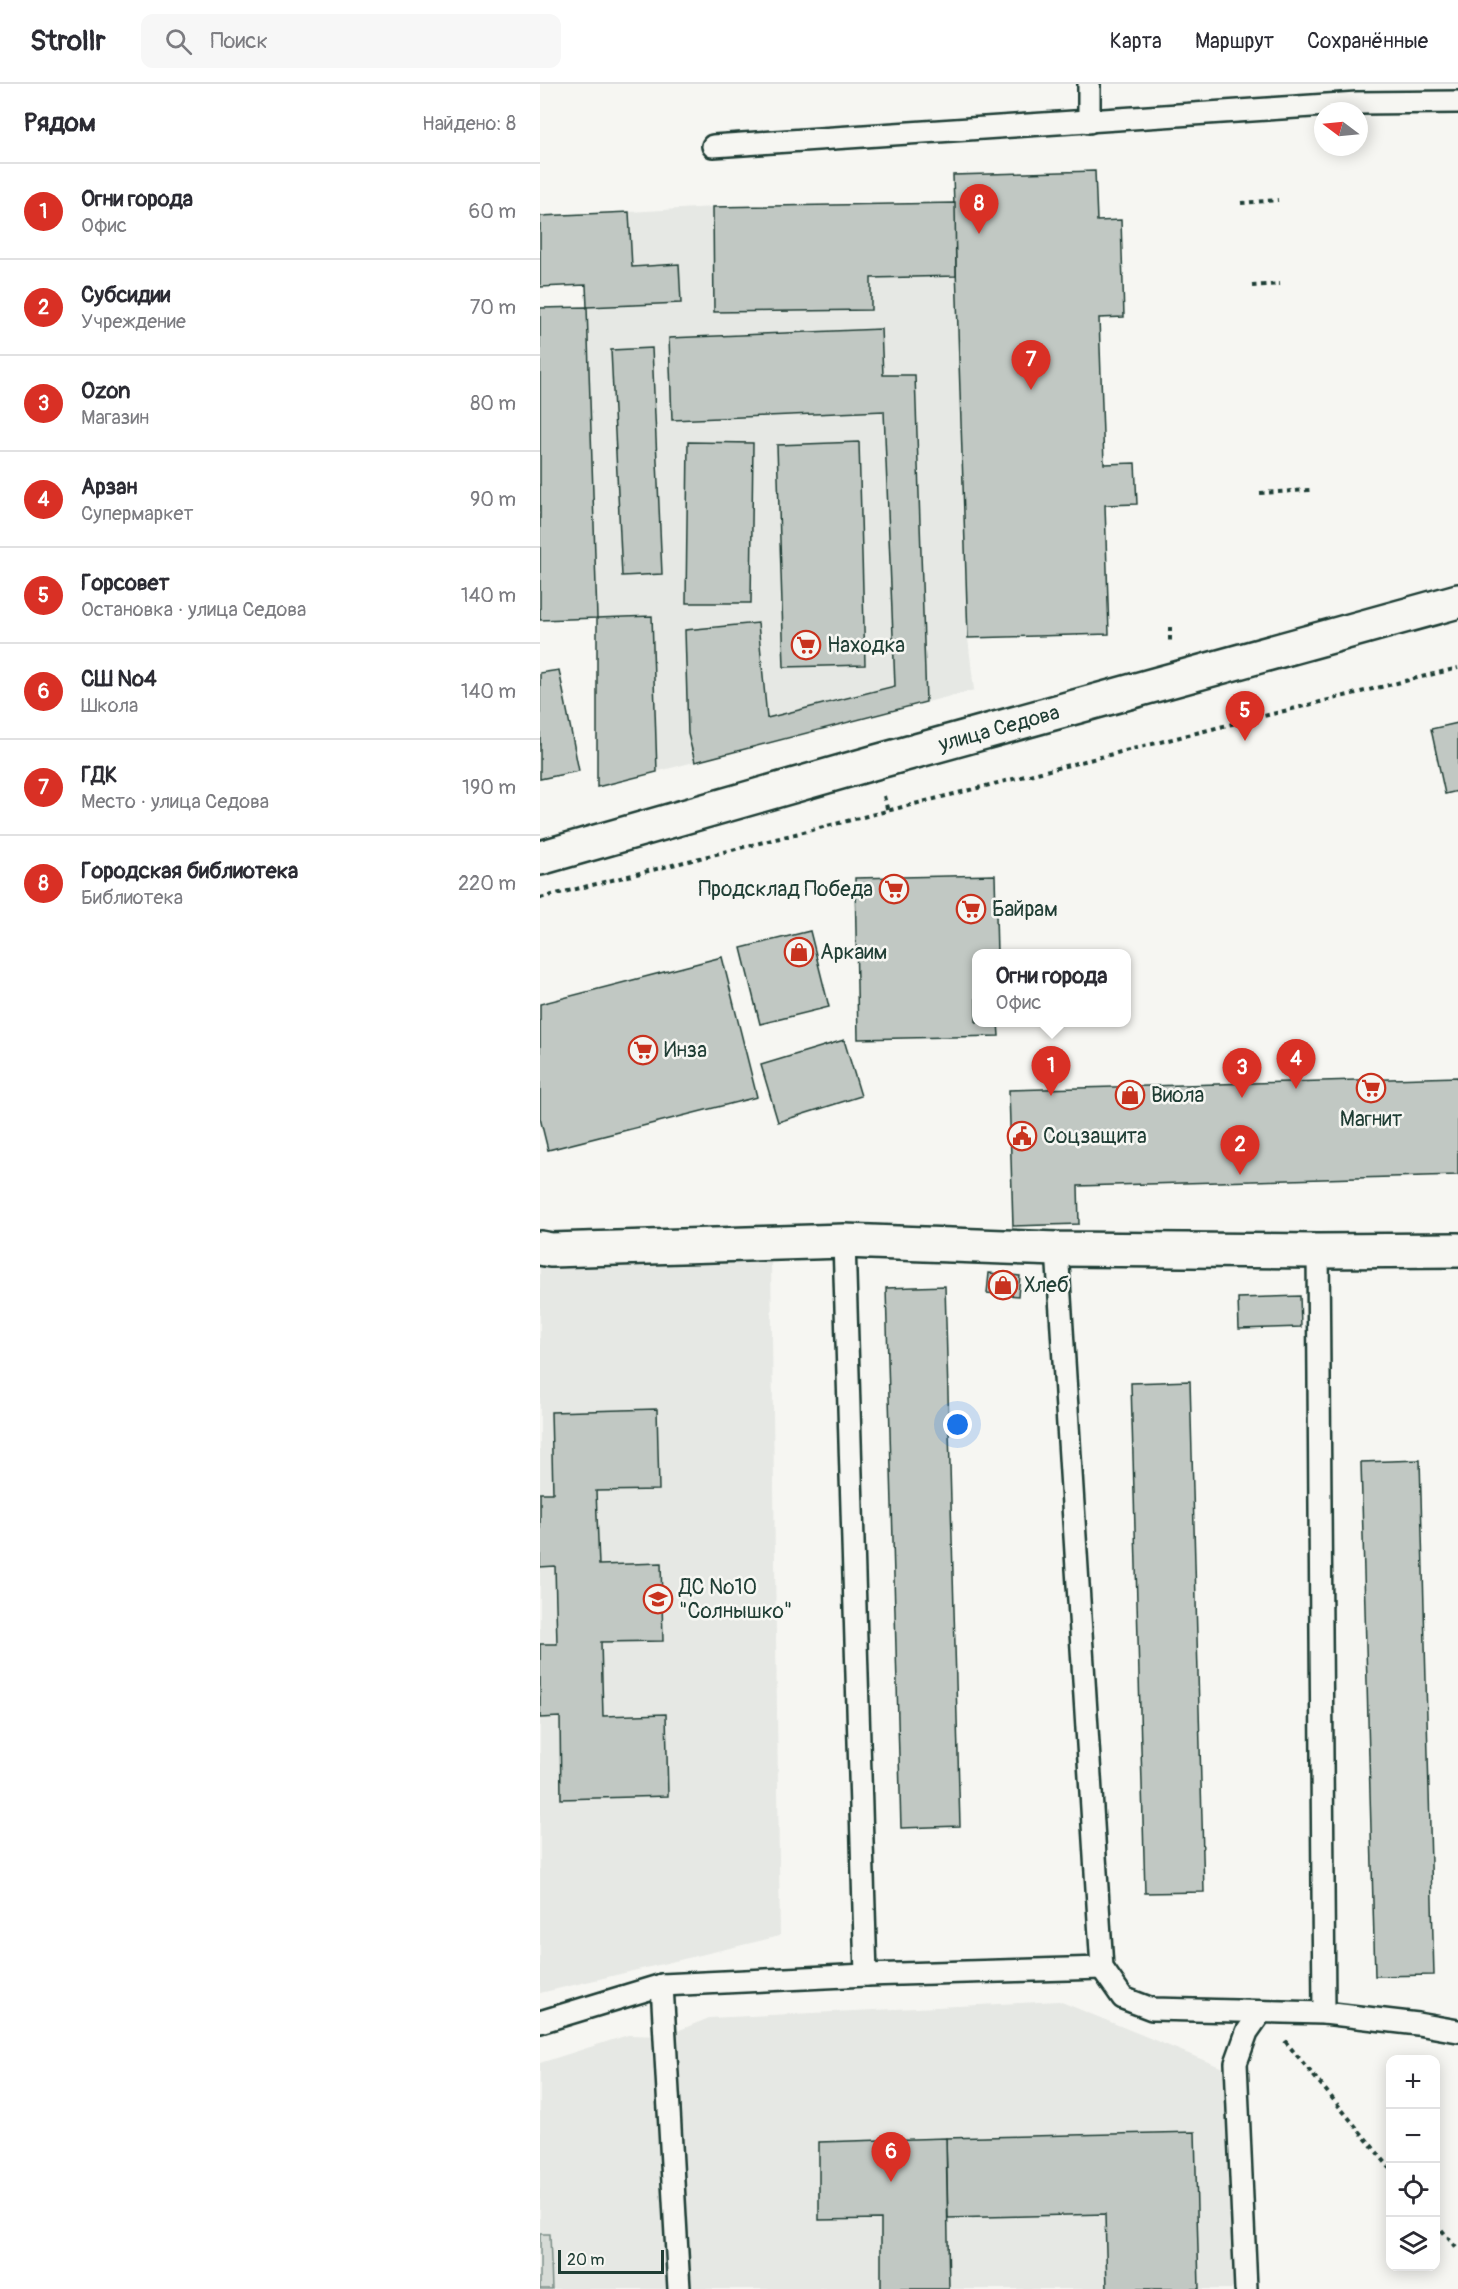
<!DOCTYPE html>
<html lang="ru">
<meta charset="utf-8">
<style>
:root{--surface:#fff;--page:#f7f7f7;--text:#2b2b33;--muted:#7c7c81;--line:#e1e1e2;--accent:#d93025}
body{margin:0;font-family:Pangolin,sans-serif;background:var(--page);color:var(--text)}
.controls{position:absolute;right:18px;bottom:18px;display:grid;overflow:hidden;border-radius:12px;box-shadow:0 3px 15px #0003}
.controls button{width:54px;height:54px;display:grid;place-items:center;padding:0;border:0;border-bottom:2px solid var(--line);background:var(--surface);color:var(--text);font:30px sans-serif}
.compass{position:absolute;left:774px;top:18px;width:54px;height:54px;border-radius:50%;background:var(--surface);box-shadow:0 3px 15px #0003;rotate:286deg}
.scale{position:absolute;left:18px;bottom:15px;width:106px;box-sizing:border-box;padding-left:6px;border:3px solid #1f3d34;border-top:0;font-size:16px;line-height:21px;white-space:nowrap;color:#1f3d34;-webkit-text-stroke:4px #f6f6f2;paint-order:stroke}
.you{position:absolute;left:418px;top:1341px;width:21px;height:21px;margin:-15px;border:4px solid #fff;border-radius:50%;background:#1a73e8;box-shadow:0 0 0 9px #1a73e833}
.badge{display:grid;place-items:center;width:39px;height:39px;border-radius:50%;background:var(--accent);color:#fff;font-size:20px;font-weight:700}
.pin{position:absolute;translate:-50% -50px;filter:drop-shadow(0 2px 3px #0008)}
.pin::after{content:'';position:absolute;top:32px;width:21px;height:18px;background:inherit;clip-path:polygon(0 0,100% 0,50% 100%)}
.popup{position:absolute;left:432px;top:865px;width:159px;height:78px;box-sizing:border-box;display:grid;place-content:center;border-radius:12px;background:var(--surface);filter:drop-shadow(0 2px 4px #0005);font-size:20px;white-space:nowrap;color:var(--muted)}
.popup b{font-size:22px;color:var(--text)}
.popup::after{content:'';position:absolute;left:50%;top:100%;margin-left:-12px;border:12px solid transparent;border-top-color:var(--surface)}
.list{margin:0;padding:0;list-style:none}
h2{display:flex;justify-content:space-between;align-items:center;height:78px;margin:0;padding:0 24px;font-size:26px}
h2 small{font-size:20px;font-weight:400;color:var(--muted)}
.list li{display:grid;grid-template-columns:39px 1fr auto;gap:18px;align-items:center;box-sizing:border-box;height:96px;padding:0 24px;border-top:2px solid var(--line)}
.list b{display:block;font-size:22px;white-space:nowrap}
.list p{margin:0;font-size:20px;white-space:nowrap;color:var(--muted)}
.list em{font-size:20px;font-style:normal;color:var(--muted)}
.icon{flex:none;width:33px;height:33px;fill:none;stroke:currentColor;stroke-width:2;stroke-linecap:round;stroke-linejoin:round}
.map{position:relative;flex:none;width:918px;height:2205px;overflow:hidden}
header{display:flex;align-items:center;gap:36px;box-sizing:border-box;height:84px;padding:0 30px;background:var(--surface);border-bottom:2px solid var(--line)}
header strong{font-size:28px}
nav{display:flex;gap:33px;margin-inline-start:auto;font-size:21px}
.search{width:420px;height:54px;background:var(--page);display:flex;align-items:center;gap:15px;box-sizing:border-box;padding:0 21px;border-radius:12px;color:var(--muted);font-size:22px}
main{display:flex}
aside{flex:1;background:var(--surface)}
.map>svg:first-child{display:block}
</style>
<header>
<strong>Strollr</strong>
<div class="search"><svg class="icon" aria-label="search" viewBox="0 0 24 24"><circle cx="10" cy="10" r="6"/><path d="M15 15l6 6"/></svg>Поиск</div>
<nav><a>Карта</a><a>Маршрут</a><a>Сохранённые</a></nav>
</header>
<main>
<aside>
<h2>Рядом<small>Найдено: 8</small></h2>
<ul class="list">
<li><span class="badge">1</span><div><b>Огни города</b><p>Офис</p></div><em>60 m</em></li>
<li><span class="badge">2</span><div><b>Субсидии</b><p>Учреждение</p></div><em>70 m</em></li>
<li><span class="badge">3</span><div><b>Ozon</b><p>Магазин</p></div><em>80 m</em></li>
<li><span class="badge">4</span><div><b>Арзан</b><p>Супермаркет</p></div><em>90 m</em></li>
<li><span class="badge">5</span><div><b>Горсовет</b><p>Остановка · улица Седова</p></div><em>140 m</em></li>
<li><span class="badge">6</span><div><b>СШ №4</b><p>Школа</p></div><em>140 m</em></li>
<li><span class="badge">7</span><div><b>ГДК</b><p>Место · улица Седова</p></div><em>190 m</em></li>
<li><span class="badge">8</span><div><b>Городская библиотека</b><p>Библиотека</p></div><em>220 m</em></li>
</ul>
</aside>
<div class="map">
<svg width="918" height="2205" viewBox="0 0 918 2205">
<rect width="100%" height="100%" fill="#f6f6f2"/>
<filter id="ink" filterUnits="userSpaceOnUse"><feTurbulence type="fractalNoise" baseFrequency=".0167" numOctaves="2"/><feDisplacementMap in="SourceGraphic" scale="12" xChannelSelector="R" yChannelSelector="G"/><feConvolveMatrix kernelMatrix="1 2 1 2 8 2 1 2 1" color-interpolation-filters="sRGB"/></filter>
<g filter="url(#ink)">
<!-- built -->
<g fill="#e6e8e4">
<path d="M 415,119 L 428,554 L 434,606 L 57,703 L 57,534 L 0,224 L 93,221 L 89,128 L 173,123 Z"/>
<path d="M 231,1176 L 240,1852 L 0,1909 L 0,1179 Z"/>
<path d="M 519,1917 L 700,1991 L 703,2205 L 0,2205 L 0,1979 L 88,1951 L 125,1952 L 169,1934 Z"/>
</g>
<!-- green -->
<path fill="#d6dbd6" stroke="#7a8c85" stroke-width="1.5" d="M 0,2150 L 10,2150 L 12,2205 L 0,2205 Z"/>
<!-- building -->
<g fill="#c1c8c3" stroke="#1f3d34" stroke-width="1.5">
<path d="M 555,87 L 557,137 L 581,136 L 584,233 L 559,234 L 564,380 L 595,379 L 597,420 L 565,421 L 569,550 L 428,554 L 413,91 Z"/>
<path d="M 415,119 L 416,192 L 331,194 L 331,226 L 174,228 L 173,123 Z"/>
<path d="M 89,128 L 92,183 L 139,180 L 141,219 L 47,223 L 46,201 L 0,203 L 0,132 Z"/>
<path d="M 47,223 L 57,534 L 0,536 L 0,224 Z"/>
<path d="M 341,245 L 343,291 L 375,291 L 386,618 L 155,678 L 148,650 L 145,546 L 218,539 L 227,634 L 355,602 L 344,327 L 132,336 L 129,254 Z"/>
<path d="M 112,264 L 122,490 L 82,492 L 71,266 Z"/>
<path d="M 148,358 L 213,359 L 211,519 L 146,519 Z"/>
<path d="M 319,358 L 325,581 L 244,583 L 237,361 Z"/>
<path d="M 112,532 L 117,688 L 57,703 L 57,534 Z"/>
<path d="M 19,586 L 39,687 L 0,695 L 0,589 Z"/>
<path d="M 918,639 L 918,707 L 905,710 L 891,645 Z"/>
<path d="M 455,791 L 457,870 L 436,870 L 436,938 L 458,938 L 459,952 L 318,955 L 315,794 Z"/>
<path d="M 270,847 L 289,923 L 220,940 L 201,864 Z"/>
<path d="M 182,873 L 217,1013 L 8,1066 L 0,1034 L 0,920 Z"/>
<path d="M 304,956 L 321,1012 L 238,1038 L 221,981 Z"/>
<path d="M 918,993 L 918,1091 L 538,1102 L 539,1140 L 473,1142 L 469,1006 Z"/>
<path d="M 449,1189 L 480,1192 L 478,1212 L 447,1209 Z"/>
<path d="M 405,1202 L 420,1742 L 361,1744 L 346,1204 Z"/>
<path d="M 760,1212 L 761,1243 L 699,1245 L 698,1214 Z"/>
<path d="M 650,1297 L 664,1808 L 605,1809 L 591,1299 Z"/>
<path d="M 117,1325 L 119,1406 L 56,1407 L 59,1481 L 121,1479 L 123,1557 L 61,1558 L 63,1632 L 126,1630 L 128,1712 L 21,1715 L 20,1633 L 0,1634 L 0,1560 L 17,1560 L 15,1482 L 0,1483 L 0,1409 L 13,1409 L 11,1328 Z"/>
<path d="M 880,1376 L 894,1891 L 835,1892 L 821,1378 Z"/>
<path d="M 655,2048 L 659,2205 L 567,2205 L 565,2130 L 408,2134 L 406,2054 Z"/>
<path d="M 406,2054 L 409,2205 L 341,2205 L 341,2135 L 279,2136 L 279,2058 Z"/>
</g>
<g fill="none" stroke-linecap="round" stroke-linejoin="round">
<!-- service casing -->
<g stroke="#1f3d34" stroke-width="26">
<g id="service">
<path d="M 549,0 L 549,38"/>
<path d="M 173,62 L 817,19 L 918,18"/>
<path d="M 304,1157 L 326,1891"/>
<path d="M 517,1165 L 562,1884 L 583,1914 L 612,1925 L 784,1929 L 878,1940 L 918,1947"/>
<path d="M 778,1167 L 784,1929"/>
<path d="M 122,1901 L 326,1891 L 562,1884"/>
<path d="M 0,1938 L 122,1901 L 139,2205"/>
<path d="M 706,2205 L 696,1979 L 707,1948 L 721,1928"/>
</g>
</g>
<!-- minor casing -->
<g stroke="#1f3d34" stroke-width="38">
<path id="minor" d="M 0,1164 L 11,1166 L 304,1157 L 517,1165 L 778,1167 L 918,1166"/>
</g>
<!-- secondary casing -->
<g stroke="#1f3d34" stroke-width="38">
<g id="secondary">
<path id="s1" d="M 0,774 L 336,678 L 918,517"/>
</g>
</g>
<!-- path -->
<g stroke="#1f3d34" stroke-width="4" stroke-dasharray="4.5 4.5" stroke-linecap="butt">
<path d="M 701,119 L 738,116"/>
<path d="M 712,202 L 740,200"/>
<path d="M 720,409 L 770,406"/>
<path d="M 630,543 L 630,560"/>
<path d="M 344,712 L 348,728"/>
<path d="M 0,814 C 306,738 612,659 918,584"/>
<path d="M 745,1957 L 850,2084"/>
<path d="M 896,2139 L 918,2166"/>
</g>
<!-- service -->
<use href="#service" stroke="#f6f6f2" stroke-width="21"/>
<!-- minor -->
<use href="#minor" stroke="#f6f6f2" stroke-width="33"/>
<!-- secondary -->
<use href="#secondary" stroke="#f6f6f2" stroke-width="33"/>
</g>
</g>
<!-- icons -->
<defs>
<g id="supermarket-ring" transform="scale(1.5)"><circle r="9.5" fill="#f6f6f2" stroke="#c8321e" stroke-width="1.5"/><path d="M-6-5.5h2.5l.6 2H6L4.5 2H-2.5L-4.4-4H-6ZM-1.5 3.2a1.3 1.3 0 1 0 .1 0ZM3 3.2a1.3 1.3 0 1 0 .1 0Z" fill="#c8321e"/></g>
<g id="shop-ring" transform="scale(1.5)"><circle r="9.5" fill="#f6f6f2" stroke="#c8321e" stroke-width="1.5"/><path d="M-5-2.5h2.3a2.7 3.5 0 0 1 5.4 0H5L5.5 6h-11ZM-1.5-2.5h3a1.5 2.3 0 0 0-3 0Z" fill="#c8321e"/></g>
<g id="civic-ring" transform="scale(1.5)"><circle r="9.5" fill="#f6f6f2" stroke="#c8321e" stroke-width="1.5"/><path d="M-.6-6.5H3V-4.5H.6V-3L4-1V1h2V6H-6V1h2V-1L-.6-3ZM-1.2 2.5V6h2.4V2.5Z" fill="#c8321e"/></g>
<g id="school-ring" transform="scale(1.5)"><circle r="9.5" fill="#f6f6f2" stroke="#c8321e" stroke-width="1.5"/><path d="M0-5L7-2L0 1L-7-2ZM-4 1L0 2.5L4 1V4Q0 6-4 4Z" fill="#c8321e"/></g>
</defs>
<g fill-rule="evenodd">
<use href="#supermarket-ring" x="266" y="561"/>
<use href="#supermarket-ring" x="354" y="805"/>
<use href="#supermarket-ring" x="431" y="825"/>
<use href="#shop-ring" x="259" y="868"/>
<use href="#supermarket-ring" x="103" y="966"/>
<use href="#supermarket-ring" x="831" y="1004"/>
<use href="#shop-ring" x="590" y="1011"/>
<use href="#civic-ring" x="482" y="1052"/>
<use href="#shop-ring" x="463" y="1201"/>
<use href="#school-ring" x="118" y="1515"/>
</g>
<g text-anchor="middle" stroke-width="5" stroke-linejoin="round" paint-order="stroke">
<!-- poi labels -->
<g font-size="21" fill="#1f3d34" stroke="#f6f6f2" text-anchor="start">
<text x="287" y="568">Находка</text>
<text x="333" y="812" text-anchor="end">Продсклад Победа</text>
<text x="452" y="832">Байрам</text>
<text x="280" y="875">Аркаим</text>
<text x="124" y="973">Инза</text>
<text x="611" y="1018">Виола</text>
<text x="831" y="1042" text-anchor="middle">Магнит</text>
<text x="503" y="1059">Соцзащита</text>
<text x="484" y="1208">Хлеб</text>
<text x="139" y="1510">ДС №10<tspan x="139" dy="24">"Солнышко"</tspan></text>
</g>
<!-- street labels -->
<g font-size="21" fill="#1f3d34" stroke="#f6f6f2">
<text dy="7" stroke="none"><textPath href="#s1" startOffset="477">улица Седова</textPath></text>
</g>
</g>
</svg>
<div class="controls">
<button>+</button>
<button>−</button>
<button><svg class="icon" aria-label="locate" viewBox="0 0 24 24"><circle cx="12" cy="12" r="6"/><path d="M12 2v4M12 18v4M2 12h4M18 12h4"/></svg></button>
<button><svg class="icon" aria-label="layers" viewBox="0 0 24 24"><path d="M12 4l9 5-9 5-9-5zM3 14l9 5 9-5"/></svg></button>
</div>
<svg class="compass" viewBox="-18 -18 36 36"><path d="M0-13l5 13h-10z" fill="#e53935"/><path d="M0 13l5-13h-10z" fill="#7c7c81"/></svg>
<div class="scale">20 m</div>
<div class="you"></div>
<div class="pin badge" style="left:511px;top:1012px">1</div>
<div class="popup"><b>Огни города</b>Офис</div>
<div class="pin badge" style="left:700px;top:1091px">2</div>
<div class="pin badge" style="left:702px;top:1014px">3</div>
<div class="pin badge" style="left:756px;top:1005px">4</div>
<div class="pin badge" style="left:705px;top:657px">5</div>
<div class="pin badge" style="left:351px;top:2098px">6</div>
<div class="pin badge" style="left:491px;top:306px">7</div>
<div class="pin badge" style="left:439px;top:150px">8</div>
</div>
</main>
